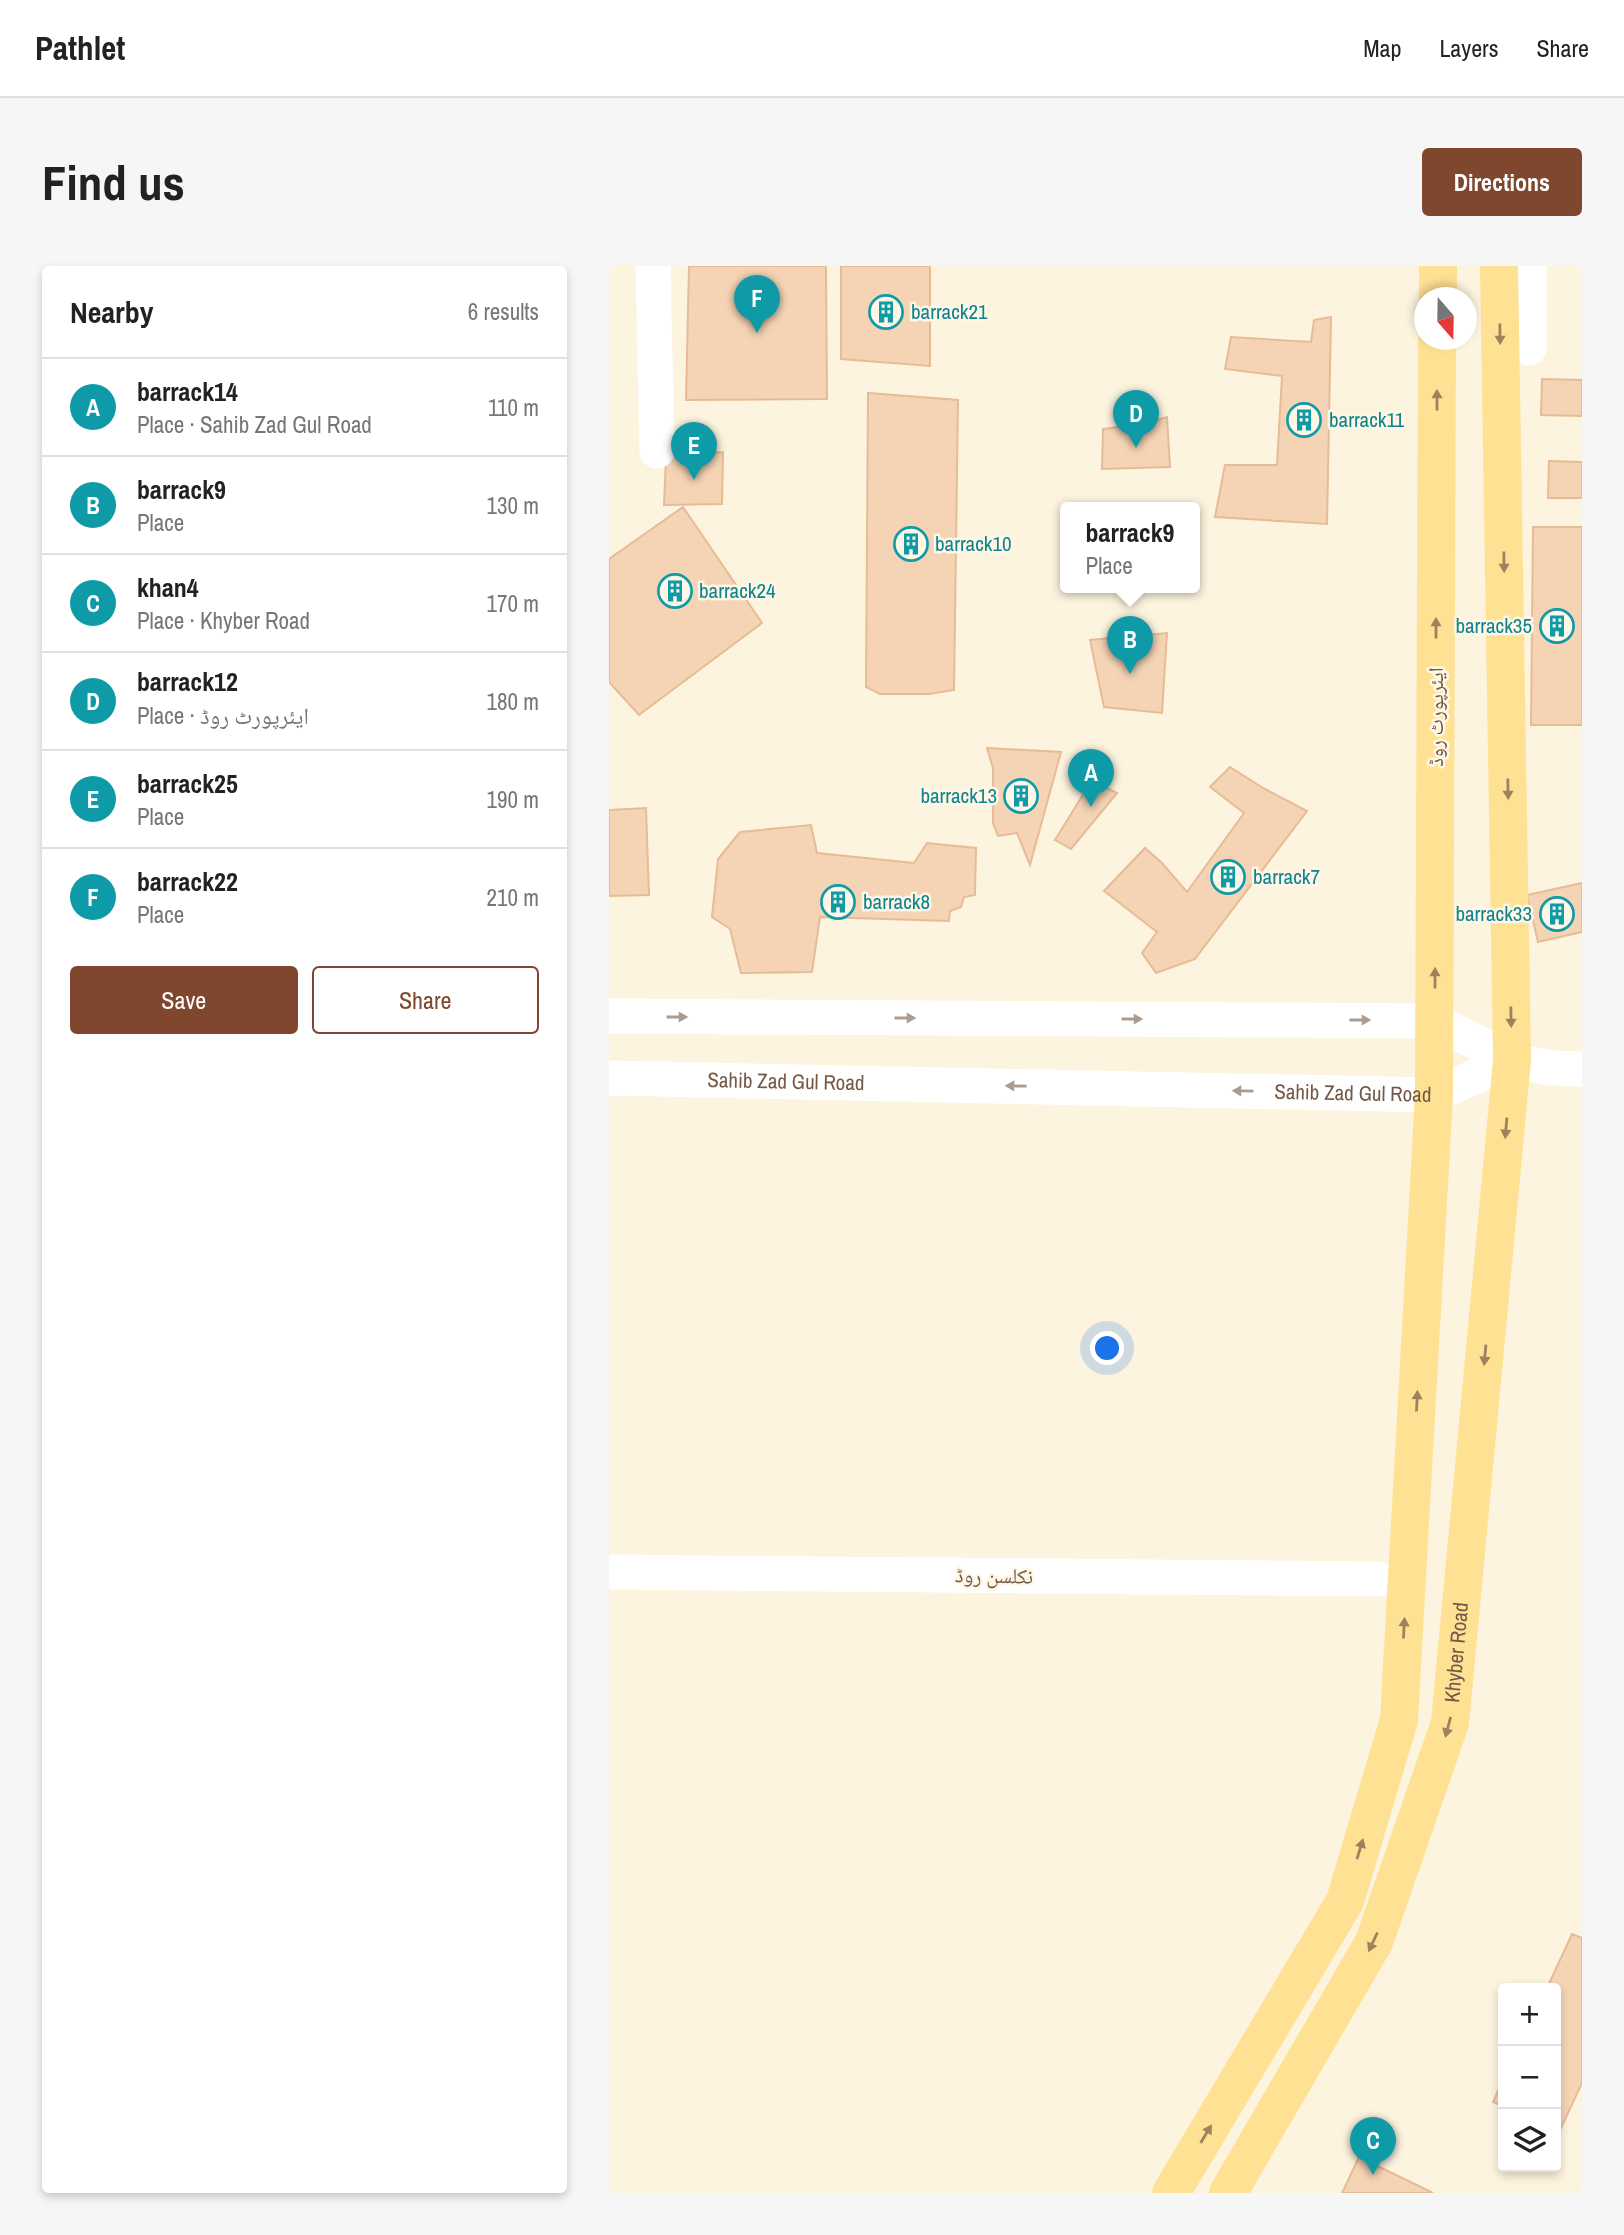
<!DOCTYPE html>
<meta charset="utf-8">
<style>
:root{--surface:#fff;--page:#f6f6f6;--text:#222;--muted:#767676;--line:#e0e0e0;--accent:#7e472e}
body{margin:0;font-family:"Archivo Narrow","Noto Naskh Arabic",sans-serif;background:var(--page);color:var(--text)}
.controls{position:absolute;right:21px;bottom:21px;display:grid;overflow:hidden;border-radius:7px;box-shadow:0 4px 10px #0003}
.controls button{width:63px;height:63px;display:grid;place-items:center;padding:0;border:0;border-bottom:2px solid var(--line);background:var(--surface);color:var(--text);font:35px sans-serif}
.compass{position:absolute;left:805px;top:21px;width:63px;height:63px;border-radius:50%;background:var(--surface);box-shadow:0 4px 10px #0003;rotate:160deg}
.you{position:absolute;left:499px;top:1083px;width:24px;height:24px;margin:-18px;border:5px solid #fff;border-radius:50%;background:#1a73e8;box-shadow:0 0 0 10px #1a73e833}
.badge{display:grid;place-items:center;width:46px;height:46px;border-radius:50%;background:var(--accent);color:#fff;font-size:23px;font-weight:700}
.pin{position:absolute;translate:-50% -58px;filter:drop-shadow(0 2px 4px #0008)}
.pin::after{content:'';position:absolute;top:37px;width:24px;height:21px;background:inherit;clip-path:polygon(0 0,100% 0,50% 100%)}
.popup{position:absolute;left:451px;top:236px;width:140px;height:91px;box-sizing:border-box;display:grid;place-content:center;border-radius:7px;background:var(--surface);filter:drop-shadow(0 2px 5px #0005);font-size:23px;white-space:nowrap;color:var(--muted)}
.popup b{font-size:26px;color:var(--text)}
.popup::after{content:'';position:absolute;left:50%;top:100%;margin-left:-14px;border:14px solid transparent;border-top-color:var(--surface)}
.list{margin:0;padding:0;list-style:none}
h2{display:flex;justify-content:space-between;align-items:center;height:91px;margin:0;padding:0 28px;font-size:30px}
h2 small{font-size:23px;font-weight:400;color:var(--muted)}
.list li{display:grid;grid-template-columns:46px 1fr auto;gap:21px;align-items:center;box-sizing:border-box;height:98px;padding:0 28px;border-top:2px solid var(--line)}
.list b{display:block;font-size:26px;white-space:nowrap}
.list p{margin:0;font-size:23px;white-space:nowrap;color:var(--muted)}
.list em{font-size:23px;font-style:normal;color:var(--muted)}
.actions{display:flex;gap:14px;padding:21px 28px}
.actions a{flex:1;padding:16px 0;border:2px solid var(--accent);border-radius:7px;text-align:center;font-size:24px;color:var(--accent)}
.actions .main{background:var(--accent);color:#fff}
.icon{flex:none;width:38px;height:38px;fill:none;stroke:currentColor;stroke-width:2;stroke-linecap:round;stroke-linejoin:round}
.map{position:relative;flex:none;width:973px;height:1927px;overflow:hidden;border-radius:7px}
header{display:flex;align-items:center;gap:42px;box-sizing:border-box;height:98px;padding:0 35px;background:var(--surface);border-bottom:2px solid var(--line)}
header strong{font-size:33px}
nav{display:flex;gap:38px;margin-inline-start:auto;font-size:24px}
.intro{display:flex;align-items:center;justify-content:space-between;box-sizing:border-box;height:168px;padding:0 42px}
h1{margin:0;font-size:49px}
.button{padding:18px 32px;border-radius:7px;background:var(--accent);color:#fff;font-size:24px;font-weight:700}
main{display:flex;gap:42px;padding:0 42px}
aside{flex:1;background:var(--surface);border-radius:7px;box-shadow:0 4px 10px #0003}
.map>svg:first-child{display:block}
</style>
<header>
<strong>Pathlet</strong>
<nav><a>Map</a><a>Layers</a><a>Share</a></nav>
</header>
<div class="intro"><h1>Find us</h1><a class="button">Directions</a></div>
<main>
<aside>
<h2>Nearby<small>6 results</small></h2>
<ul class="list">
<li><span class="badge" style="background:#0f9aa8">A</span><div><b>barrack14</b><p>Place · Sahib Zad Gul Road</p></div><em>110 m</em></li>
<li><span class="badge" style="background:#0f9aa8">B</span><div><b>barrack9</b><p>Place</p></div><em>130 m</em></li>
<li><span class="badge" style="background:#0f9aa8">C</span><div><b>khan4</b><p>Place · Khyber Road</p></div><em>170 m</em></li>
<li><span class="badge" style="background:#0f9aa8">D</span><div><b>barrack12</b><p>Place · ایئرپورٹ روڈ</p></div><em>180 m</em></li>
<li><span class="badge" style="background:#0f9aa8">E</span><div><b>barrack25</b><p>Place</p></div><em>190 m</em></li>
<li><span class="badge" style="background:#0f9aa8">F</span><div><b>barrack22</b><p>Place</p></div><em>210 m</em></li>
</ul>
<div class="actions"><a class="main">Save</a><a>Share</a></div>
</aside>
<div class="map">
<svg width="973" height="1927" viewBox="0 0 973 1927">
<rect width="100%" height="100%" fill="#fdf4df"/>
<!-- building -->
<g fill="#f4d4b5" stroke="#e7bb95" stroke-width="2">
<path d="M 80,0 L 217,0 L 218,133 L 77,134 Z"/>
<path d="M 232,0 L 321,0 L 321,100 L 232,93 Z"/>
<path d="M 722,51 L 718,258 L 606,251 L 616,199 L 668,199 L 673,110 L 616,103 L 622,71 L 702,76 L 705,54 Z"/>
<path d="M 933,113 L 973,114 L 973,150 L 932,149 Z"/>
<path d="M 259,127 L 349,134 L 345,424 L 320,428 L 271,428 L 257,421 Z"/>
<path d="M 558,151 L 561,201 L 493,203 L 494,163 L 535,158 Z"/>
<path d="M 114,186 L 113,238 L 55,239 L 57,190 Z"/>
<path d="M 940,195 L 973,196 L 973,232 L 939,232 Z"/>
<path d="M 74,241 L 153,357 L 30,449 L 0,416 L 0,293 Z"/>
<path d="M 924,261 L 973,261 L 973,459 L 922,459 Z"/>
<path d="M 558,367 L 553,447 L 495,441 L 481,374 Z"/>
<path d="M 378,482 L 452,486 L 421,599 L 408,567 L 389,570 L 384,557 L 384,502 Z"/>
<path d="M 621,501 L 654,522 L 698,545 L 586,693 L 547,707 L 533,687 L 548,666 L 495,625 L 536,582 L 553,597 L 578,626 L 635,547 L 601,521 Z"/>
<path d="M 483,514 L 508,527 L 462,583 L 446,574 Z"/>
<path d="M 37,542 L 40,629 L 0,630 L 0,544 Z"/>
<path d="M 202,559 L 208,587 L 305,597 L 318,577 L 367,582 L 366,629 L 355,631 L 352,641 L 341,645 L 340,655 L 211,651 L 203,706 L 132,707 L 121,663 L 103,651 L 109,593 L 131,566 Z"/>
<path d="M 973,617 L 973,666 L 929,676 L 918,629 Z"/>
<path d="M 963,1668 L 973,1672 L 973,1817 L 952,1862 L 947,1860 L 947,1722 L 938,1722 Z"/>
<path d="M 894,1814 L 894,1840 L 884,1836 Z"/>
<path d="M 750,1891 L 824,1927 L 733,1927 Z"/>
</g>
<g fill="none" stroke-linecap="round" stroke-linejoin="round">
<!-- minor -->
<g stroke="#fff" stroke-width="35">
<path d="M 44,0 L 48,185"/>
<path d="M 920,82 L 920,0"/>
<path d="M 0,750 L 825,755 L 903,794 L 942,802 L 973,803"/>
<path id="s1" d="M 0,812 L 825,829 L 903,794"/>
<path d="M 0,1306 L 769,1313"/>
</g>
<!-- major -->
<g stroke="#ffe194" stroke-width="38">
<path d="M 829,32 L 829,0"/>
<path d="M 562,1927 L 736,1635 L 790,1454 L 825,829 L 828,74"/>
<path id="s2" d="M 619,1927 L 765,1676 L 841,1457 L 903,794 L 890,0"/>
</g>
</g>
<!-- one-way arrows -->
<defs><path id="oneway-solid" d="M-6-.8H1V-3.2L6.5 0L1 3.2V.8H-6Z" transform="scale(1.75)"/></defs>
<g fill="#9e825d">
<use href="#oneway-solid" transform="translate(891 68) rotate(89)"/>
<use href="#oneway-solid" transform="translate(828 134) rotate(-90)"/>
<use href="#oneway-solid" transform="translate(895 296) rotate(89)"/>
<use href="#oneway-solid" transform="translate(827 362) rotate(-90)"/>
<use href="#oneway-solid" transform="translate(899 523) rotate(89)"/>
<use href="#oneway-solid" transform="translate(826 712) rotate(-90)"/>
<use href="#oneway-solid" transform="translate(902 751) rotate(89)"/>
<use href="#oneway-solid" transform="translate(897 862) rotate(95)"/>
<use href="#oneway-solid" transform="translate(876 1089) rotate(95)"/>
<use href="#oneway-solid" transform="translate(808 1135) rotate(-87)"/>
<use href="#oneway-solid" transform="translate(795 1362) rotate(-87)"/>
<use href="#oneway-solid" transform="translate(839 1461) rotate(105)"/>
<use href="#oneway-solid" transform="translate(751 1583) rotate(-73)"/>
<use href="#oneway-solid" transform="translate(764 1676) rotate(115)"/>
<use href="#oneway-solid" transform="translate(597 1868) rotate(-59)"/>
</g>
<g fill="#ac9c90">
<use href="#oneway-solid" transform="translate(68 751)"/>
<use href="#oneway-solid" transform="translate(296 752)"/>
<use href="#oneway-solid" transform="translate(523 753)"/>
<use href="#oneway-solid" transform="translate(751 754)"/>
<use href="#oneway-solid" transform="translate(407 820) rotate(-179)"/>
<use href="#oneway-solid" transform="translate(634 825) rotate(-179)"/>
</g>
<!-- icons -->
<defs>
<g id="building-ring" transform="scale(1.75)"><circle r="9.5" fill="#fff7e6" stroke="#0f9aa8" stroke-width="1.5"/><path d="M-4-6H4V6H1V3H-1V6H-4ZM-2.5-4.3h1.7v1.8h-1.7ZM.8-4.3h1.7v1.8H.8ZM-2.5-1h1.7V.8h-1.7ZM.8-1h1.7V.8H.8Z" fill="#0f9aa8"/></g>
</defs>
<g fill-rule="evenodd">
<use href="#building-ring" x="277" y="46"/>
<use href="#building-ring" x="695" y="154"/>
<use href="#building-ring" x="302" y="278"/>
<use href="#building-ring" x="66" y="325"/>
<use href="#building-ring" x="948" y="360"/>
<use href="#building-ring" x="412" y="530"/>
<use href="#building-ring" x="619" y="611"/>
<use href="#building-ring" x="229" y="636"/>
<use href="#building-ring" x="948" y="648"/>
</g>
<g text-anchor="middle" stroke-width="5" stroke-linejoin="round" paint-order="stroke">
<!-- culture labels -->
<g font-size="21" fill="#0d838f" stroke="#fff7e6" text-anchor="start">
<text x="302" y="53">barrack21</text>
<text x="720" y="161">barrack11</text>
<text x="326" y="285">barrack10</text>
<text x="90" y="332">barrack24</text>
<text x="923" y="367" text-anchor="end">barrack35</text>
<text x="388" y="537" text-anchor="end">barrack13</text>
<text x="644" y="618">barrack7</text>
<text x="254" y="643">barrack8</text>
<text x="923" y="655" text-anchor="end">barrack33</text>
</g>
<!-- street labels -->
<g font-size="21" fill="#745a46" stroke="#fff7e6">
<text transform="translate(827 451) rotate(-90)" y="7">ایئرپورٹ روڈ</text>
<text dy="7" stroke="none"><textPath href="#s1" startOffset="177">Sahib Zad Gul Road</textPath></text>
<text dy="7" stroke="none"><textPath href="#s1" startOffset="744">Sahib Zad Gul Road</textPath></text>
<text transform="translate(385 1310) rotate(1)" y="7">نکلسن روڈ</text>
<text dy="7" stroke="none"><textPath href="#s2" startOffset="593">Khyber Road</textPath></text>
</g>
</g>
</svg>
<div class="controls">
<button>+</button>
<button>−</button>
<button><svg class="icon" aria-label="layers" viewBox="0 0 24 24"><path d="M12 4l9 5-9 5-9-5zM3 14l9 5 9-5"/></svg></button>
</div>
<svg class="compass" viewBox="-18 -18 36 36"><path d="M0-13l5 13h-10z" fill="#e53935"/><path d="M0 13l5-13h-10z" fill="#767676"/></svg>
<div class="you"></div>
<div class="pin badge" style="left:482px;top:541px;background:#0f9aa8">A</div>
<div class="pin badge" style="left:521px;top:408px;background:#0f9aa8">B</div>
<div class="popup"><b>barrack9</b>Place</div>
<div class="pin badge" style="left:764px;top:1909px;background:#0f9aa8">C</div>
<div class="pin badge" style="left:527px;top:182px;background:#0f9aa8">D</div>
<div class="pin badge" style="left:85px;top:214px;background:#0f9aa8">E</div>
<div class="pin badge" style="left:148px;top:67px;background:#0f9aa8">F</div>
</div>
</main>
